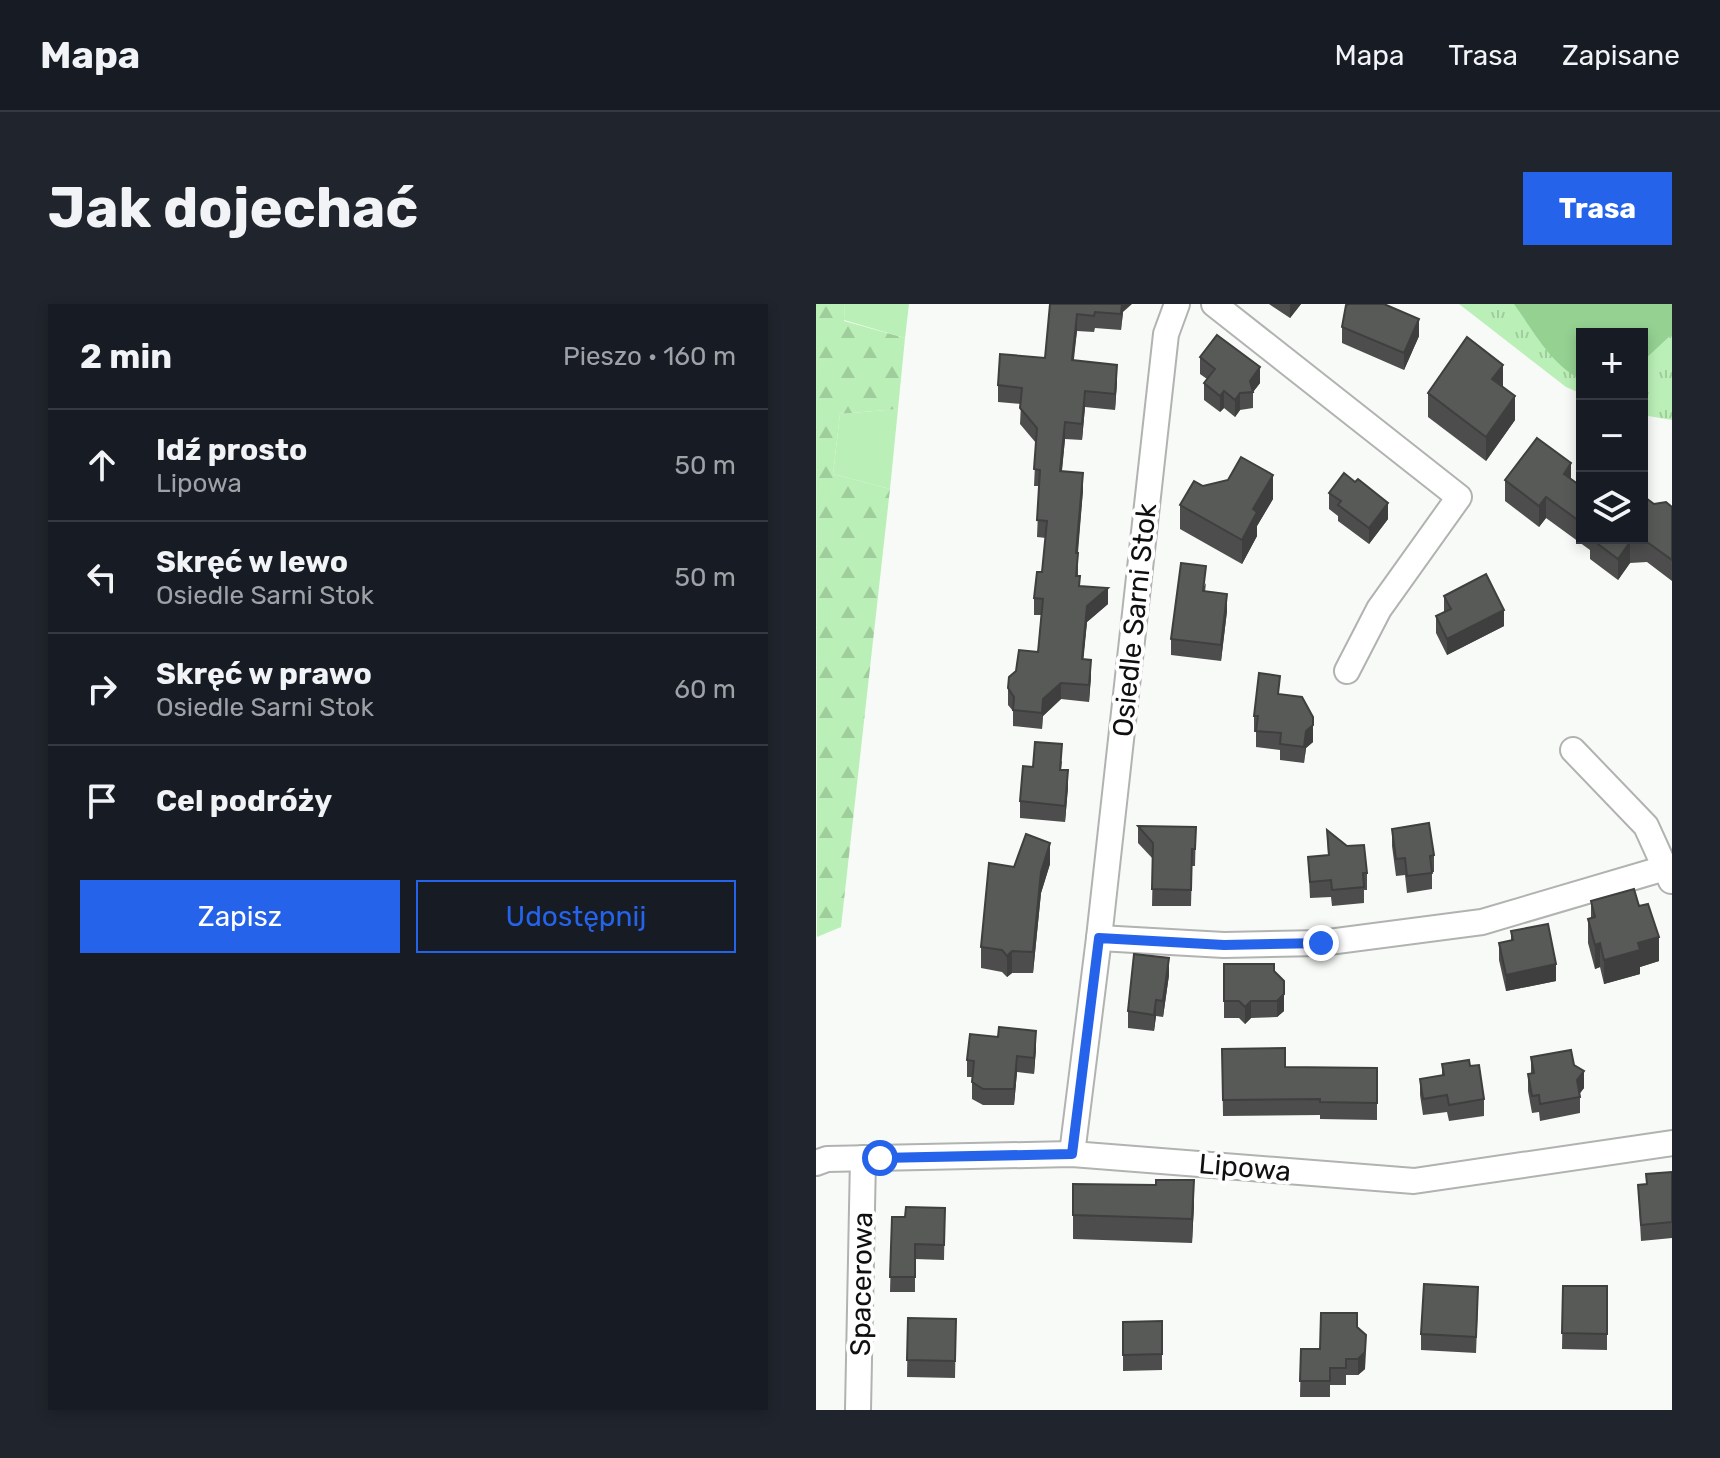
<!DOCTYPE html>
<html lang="pl">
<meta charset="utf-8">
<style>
:root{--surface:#171b24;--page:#20242c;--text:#f1f3f6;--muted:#9ea1a6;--line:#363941;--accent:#2563eb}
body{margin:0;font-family:Rubik,sans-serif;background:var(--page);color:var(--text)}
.controls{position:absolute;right:24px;top:24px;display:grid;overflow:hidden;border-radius:0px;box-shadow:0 4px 12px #0003}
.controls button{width:72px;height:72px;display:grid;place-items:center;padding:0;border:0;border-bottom:2px solid var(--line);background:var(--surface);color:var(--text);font:40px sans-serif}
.stop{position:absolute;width:24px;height:24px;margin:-18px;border:6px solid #2563eb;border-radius:50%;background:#fff}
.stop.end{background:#2563eb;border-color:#fff;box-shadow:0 2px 8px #0008}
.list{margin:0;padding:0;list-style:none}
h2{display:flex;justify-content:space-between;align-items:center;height:104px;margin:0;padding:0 32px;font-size:34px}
h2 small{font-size:26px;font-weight:400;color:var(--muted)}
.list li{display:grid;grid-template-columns:52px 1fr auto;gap:24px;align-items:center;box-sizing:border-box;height:112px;padding:0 32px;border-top:2px solid var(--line)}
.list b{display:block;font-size:30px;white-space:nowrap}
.list p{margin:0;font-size:26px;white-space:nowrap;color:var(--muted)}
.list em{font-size:26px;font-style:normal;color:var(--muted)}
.actions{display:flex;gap:16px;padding:24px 32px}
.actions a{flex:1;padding:18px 0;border:2px solid var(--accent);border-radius:0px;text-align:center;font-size:28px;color:var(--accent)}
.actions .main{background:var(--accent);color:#fff}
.icon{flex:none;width:44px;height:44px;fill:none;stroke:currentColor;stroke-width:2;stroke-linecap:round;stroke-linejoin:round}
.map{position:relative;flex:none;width:856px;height:1106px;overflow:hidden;border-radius:0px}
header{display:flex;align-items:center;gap:48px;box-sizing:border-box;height:112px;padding:0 40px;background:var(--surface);border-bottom:2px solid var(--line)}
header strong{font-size:38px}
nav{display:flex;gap:44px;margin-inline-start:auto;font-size:28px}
.intro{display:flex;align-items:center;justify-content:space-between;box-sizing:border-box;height:192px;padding:0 48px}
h1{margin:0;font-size:56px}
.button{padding:20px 36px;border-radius:0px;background:var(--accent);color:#fff;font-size:28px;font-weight:700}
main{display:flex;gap:48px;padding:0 48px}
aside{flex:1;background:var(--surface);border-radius:0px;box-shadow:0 4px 12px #0003}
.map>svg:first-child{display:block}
</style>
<header>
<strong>Mapa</strong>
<nav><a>Mapa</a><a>Trasa</a><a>Zapisane</a></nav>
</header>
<div class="intro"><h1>Jak dojechać</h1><a class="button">Trasa</a></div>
<main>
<aside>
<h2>2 min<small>Pieszo · 160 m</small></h2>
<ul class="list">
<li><svg class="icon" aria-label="ahead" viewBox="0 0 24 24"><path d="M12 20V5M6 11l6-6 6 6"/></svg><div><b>Idź prosto</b><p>Lipowa</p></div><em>50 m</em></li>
<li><svg class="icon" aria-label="left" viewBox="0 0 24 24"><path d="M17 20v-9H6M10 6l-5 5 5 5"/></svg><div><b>Skręć w lewo</b><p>Osiedle Sarni Stok</p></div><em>50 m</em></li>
<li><svg class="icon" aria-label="right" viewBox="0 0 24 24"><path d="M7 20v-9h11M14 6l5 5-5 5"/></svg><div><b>Skręć w prawo</b><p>Osiedle Sarni Stok</p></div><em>60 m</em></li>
<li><svg class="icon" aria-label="arrive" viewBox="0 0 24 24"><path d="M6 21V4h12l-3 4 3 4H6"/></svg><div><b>Cel podróży</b></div></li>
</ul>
<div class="actions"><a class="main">Zapisz</a><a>Udostępnij</a></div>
</aside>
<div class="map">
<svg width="856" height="1106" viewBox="0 0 856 1106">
<defs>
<pattern id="forest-firs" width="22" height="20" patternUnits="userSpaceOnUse" patternTransform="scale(2)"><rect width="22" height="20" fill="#baf0b7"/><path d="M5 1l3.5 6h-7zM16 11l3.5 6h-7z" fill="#9fcd9c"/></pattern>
<pattern id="park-tufts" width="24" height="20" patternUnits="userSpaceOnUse" patternTransform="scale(2)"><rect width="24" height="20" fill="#baf0b7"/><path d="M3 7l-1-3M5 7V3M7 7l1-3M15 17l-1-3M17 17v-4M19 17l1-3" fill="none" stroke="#9fcd9c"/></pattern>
</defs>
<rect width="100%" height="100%" fill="#f8faf7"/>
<!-- grass -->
<g fill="#baf0b7">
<path d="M 29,0 L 93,0 L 89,34 L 28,16 Z"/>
<path d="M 82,105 L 74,185 L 17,170 L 24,110 Z"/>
</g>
<!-- forest -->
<path fill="url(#forest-firs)" d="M 0,0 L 29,0 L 28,17 L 89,34 L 82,105 L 24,110 L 17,170 L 74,185 L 25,623 L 1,633 Z"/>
<!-- park -->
<path fill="url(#park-tufts)" d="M 643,0 L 856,0 L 856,116 L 826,111 L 826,30 L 766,30 L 766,90 L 750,83 Z"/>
<!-- water -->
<path fill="#95d292" d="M 698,0 L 856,0 L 856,30 L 826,58 L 826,30 L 766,30 L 766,76 C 735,61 717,26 698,0 Z"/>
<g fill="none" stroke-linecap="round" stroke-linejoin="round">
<!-- minor casing -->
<g stroke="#b0b3b0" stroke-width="28">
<g id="minor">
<path d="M 398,0 L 643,193 L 563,305 L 531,367"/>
<path d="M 757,446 L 830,522 L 855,577"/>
<path d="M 283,634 L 408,641 L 505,639 L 666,618 L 849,564"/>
<path d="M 256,850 L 283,634 L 350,30 L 361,0"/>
<path d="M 0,859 L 11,855 L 256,850 L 598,877 L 856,839"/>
<path d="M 42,1106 L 47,854"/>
</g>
</g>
<!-- minor -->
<use href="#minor" stroke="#fff" stroke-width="24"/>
</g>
<!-- wall -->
<g fill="#4c4d4c">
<path d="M 234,0 L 307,8 L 305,26 L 279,24 L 278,28 L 261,27 L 257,56 L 301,77 L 299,106 L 269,103 L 266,136 L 249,135 L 246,167 L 267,186 L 262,249 L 262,272 L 264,282 L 292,300 L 271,318 L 267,355 L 275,372 L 273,398 L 245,395 L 227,412 L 226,425 L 197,422 L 197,407 L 192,401 L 192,384 L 222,348 L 225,311 L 218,311 L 218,294 L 226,268 L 230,234 L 221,233 L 223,182 L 218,182 L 220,139 L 204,120 L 205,100 L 182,98 L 182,81 L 229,54 Z"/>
<path d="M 453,0 L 485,0 L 474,14 Z"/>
<path d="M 526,23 L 603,32 L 588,66 L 526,39 Z"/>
<path d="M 384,53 L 444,79 L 437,88 L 437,104 L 424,106 L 419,113 L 408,104 L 404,108 L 388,96 L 388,79 L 391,75 L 384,70 Z"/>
<path d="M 687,83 L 699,116 L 670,157 L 612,113 L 612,89 Z"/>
<path d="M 755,175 L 766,183 L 766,234 L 826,234 L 838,200 L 856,203 L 856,277 L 831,258 L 814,259 L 802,276 L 774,255 L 774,246 L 730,214 L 723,223 L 689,197 L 689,176 Z"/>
<path d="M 387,182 L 457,195 L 441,222 L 441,232 L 426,260 L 364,225 L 364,201 Z"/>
<path d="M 513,189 L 572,215 L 553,240 L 522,217 L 522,212 L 513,205 Z"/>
<path d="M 390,279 L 389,288 L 411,307 L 405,357 L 355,351 L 355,335 Z"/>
<path d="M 628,292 L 688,322 L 631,351 L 620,329 L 620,312 L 628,308 Z"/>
<path d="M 464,390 L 497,438 L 490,444 L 488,459 L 464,456 L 464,446 L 440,443 L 440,428 L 438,428 L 438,412 Z"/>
<path d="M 246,457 L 245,466 L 252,483 L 249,518 L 204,514 L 204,497 L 217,463 Z"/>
<path d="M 322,522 L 380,523 L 379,562 L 376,562 L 375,602 L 336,602 L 337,555 L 322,539 Z"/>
<path d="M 576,525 L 618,551 L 618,568 L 616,568 L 616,585 L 591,589 L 589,571 L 580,572 L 576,542 Z"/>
<path d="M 511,526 L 551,569 L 551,586 L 548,586 L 548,599 L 516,602 L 515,593 L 494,594 L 492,553 L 512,551 Z"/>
<path d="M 234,560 L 225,589 L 217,669 L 196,669 L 191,673 L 186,668 L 165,664 L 165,643 L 198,563 Z"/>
<path d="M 775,597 L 823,602 L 843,657 L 824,663 L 824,670 L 788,680 L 784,663 L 779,665 L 772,639 L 772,615 L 775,614 Z"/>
<path d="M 695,627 L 740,677 L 690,687 L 683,656 L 683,639 L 695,636 Z"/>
<path d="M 408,660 L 458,667 L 468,707 L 461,713 L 435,714 L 429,720 L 423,714 L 408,714 Z"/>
<path d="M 353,671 L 347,713 L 340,712 L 338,727 L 312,724 L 312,707 Z"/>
<path d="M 220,744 L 218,770 L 201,768 L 198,801 L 167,801 L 156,795 L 156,773 L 151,773 L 151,756 Z"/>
<path d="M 406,745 L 469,763 L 561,764 L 561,816 L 504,815 L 504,811 L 407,812 Z"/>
<path d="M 715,753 L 758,761 L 768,784 L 764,789 L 764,809 L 724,817 L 723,808 L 716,809 L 712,787 L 712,770 L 715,769 Z"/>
<path d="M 626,760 L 654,762 L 668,795 L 668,812 L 633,817 L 631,808 L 607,811 L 604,791 L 604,775 L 626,772 Z"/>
<path d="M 856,868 L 856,934 L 825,937 L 822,881 L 830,880 L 830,870 Z"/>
<path d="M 257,880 L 340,881 L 378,900 L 376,939 L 257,935 Z"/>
<path d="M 129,904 L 128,956 L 99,955 L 99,988 L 74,988 L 76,913 L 89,913 Z"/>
<path d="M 747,982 L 791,982 L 791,1046 L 746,1045 Z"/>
<path d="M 662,1000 L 660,1049 L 605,1046 L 605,1030 Z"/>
<path d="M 92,1014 L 140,1015 L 139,1074 L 91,1073 Z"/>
<path d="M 346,1017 L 346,1066 L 307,1067 L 307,1018 Z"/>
<path d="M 541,1023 L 549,1065 L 542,1071 L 530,1071 L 530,1081 L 514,1081 L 514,1093 L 484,1093 L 485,1045 L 504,1045 Z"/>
</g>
<!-- shaded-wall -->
<g fill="#3e3f3e">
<path d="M 306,0 L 316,0 L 307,8 L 305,26 Z"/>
<path d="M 474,0 L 485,0 L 474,14 Z"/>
<path d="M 261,10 L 261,27 L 256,73 L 256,56 Z"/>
<path d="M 603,15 L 603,32 L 588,66 L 588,49 Z"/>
<path d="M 301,61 L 301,77 L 299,106 L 299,90 Z"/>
<path d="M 687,61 L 687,85 L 676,75 Z"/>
<path d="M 444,63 L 444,79 L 437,88 L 434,77 Z"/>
<path d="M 269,87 L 269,103 L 266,136 L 266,120 Z"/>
<path d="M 408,87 L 408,104 L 404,108 L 404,92 Z"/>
<path d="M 424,89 L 424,106 L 419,113 L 419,96 Z"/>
<path d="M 699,92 L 699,116 L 670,157 L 670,133 Z"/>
<path d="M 249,118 L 249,135 L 244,183 L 244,167 Z"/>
<path d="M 755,159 L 755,180 L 748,170 Z"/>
<path d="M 267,169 L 267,186 L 260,265 L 260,249 Z"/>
<path d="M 457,171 L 457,195 L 441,222 L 441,232 L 426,260 L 426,236 L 437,205 Z"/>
<path d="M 730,193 L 730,214 L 723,223 L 723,202 Z"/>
<path d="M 572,199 L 572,215 L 553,240 L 553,224 Z"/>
<path d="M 814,238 L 814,259 L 802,276 L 802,255 Z"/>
<path d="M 292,284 L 292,300 L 271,318 L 266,371 L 266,355 L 271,302 Z"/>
<path d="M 411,290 L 411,307 L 405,357 L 405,341 Z"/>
<path d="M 688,306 L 688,322 L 631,351 L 631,335 Z"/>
<path d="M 275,356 L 275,372 L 273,398 L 273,381 Z"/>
<path d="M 245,379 L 245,395 L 227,412 L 226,425 L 227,395 Z"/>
<path d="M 497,413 L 497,438 L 490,444 L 488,459 L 490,427 Z"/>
<path d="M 252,466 L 252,483 L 249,518 L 249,502 Z"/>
<path d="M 234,539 L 234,560 L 225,589 L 217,669 L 217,648 L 225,568 Z"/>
<path d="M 843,633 L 843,657 L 824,663 L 824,670 L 788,680 L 788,656 L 822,639 Z"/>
<path d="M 784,639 L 784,663 L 779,665 L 779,641 Z"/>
<path d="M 196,647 L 196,669 L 191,673 L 191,652 Z"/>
<path d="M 353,654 L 353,671 L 347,713 L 347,697 Z"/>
<path d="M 740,660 L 740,677 L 690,687 L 690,671 Z"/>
<path d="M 468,690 L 468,707 L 461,713 L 461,697 Z"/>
<path d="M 340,696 L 340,712 L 338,727 L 338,711 Z"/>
<path d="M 435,697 L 435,714 L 429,720 L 429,703 Z"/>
<path d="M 220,727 L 220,744 L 218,770 L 218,754 Z"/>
<path d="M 201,752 L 201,768 L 198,801 L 198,785 Z"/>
<path d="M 768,767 L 768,784 L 761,793 L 761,776 Z"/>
<path d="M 378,876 L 378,900 L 376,939 L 376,915 Z"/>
<path d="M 550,1048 L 549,1065 L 542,1071 L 542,1055 Z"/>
</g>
<!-- building -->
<g fill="#585a58" stroke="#3e3f3e" stroke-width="2">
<path d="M 234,0 L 306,0 L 305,10 L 279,8 L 278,12 L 261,10 L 256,56 L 301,61 L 299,90 L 269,87 L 266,120 L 249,118 L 244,167 L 267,169 L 260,249 L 262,249 L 260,272 L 264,272 L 263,282 L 292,284 L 271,302 L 266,355 L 275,356 L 273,381 L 245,379 L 227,395 L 226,409 L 197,406 L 198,393 L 192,384 L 193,373 L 200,367 L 203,346 L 222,348 L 227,295 L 218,294 L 221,268 L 226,268 L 231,217 L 221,216 L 224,166 L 218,165 L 221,124 L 204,104 L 206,84 L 182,81 L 184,50 L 229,54 Z"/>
<path d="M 533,0 L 568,0 L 603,15 L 588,49 L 526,23 L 530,1 Z"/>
<path d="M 401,31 L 444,63 L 434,77 L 437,88 L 424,89 L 419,96 L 408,87 L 404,92 L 388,79 L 399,65 L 384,53 Z"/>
<path d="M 651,33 L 687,61 L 676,75 L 699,92 L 670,133 L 612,89 Z"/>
<path d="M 721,134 L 755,159 L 748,170 L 766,183 L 766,219 L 730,193 L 723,202 L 689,176 Z"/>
<path d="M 425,153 L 457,171 L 437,205 L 441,208 L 426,236 L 364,201 L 378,177 L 387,182 L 412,176 Z"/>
<path d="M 528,169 L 539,178 L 542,175 L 572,199 L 553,224 L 522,201 L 525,197 L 513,189 Z"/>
<path d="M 826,191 L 838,200 L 850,198 L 856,203 L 856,256 L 831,238 L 814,238 L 802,255 L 774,234 L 826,234 Z"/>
<path d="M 365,259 L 390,262 L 387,287 L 411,290 L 405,341 L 355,335 Z"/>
<path d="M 670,270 L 688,306 L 631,335 L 620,312 L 635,305 L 628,292 Z"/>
<path d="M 443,369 L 464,372 L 462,390 L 486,393 L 497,413 L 497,421 L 490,427 L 488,443 L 464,440 L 465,429 L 440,427 L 442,412 L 438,412 Z"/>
<path d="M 219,438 L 246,440 L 244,466 L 252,466 L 249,502 L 204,497 L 207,462 L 217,463 Z"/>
<path d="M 613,519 L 618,551 L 614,552 L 616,569 L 591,572 L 589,554 L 580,555 L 576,525 Z"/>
<path d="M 322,522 L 380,523 L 379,545 L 376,545 L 375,586 L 336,585 L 337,539 Z"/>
<path d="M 511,526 L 531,542 L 548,541 L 551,569 L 547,569 L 548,583 L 516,586 L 515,576 L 494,578 L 492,553 L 513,551 Z"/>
<path d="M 210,530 L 234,539 L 225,568 L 217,648 L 196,647 L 191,652 L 186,646 L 165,643 L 173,559 L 198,563 Z"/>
<path d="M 818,585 L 823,602 L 832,600 L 843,633 L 822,639 L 824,646 L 788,656 L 784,639 L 779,641 L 772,615 L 779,613 L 775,597 Z"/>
<path d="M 732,620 L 740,660 L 690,671 L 683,639 L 697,636 L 695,627 Z"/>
<path d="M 318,650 L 353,654 L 347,697 L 340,696 L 338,711 L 312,707 Z"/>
<path d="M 408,660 L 458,660 L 458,667 L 468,677 L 468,690 L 461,697 L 435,697 L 429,703 L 423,697 L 408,697 Z"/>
<path d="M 183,723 L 220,727 L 218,754 L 201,752 L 198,785 L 167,785 L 156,778 L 158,757 L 151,756 L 154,730 L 182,733 Z"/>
<path d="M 469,744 L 469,763 L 561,764 L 561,799 L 504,798 L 504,795 L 407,796 L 406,745 Z"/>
<path d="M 755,746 L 758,761 L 768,767 L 761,776 L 764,793 L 724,800 L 723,791 L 716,792 L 712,770 L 718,769 L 715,753 Z"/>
<path d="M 653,756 L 654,762 L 663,761 L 668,795 L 633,801 L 631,791 L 607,795 L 604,775 L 628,771 L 626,760 Z"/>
<path d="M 856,868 L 856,918 L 825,921 L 822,881 L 831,880 L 830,870 Z"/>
<path d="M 340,876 L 378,876 L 376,915 L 257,911 L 257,880 L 340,881 Z"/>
<path d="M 90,903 L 129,904 L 128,941 L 99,940 L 99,973 L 74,973 L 76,913 L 89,913 Z"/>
<path d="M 608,980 L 662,983 L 660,1033 L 605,1030 Z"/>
<path d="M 747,982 L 791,982 L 791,1030 L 746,1029 Z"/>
<path d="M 505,1009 L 541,1009 L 541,1023 L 550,1031 L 549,1048 L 542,1055 L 530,1055 L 530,1064 L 514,1064 L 514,1077 L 484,1077 L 485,1045 L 504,1045 Z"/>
<path d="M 92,1014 L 140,1015 L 139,1057 L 91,1056 Z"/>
<path d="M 346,1017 L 346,1050 L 307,1051 L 307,1018 Z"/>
</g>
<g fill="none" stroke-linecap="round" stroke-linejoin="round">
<!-- route -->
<path stroke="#2563eb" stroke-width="10" d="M 64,854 L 256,850 L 283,634 L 408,641 L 505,639"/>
</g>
<g text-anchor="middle" stroke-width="8" stroke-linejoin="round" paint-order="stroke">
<!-- street labels -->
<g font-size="28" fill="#0f100f" stroke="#fff">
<text transform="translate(318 316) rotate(-84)" y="10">Osiedle Sarni Stok</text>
<text transform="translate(429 863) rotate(5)" y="10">Lipowa</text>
<text transform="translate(45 980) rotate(-89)" y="10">Spacerowa</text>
</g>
</g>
</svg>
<div class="controls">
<button>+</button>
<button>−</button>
<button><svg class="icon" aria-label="layers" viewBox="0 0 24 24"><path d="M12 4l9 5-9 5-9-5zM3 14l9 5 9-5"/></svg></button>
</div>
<div class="stop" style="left:64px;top:854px"></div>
<div class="stop end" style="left:505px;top:639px"></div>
</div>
</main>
